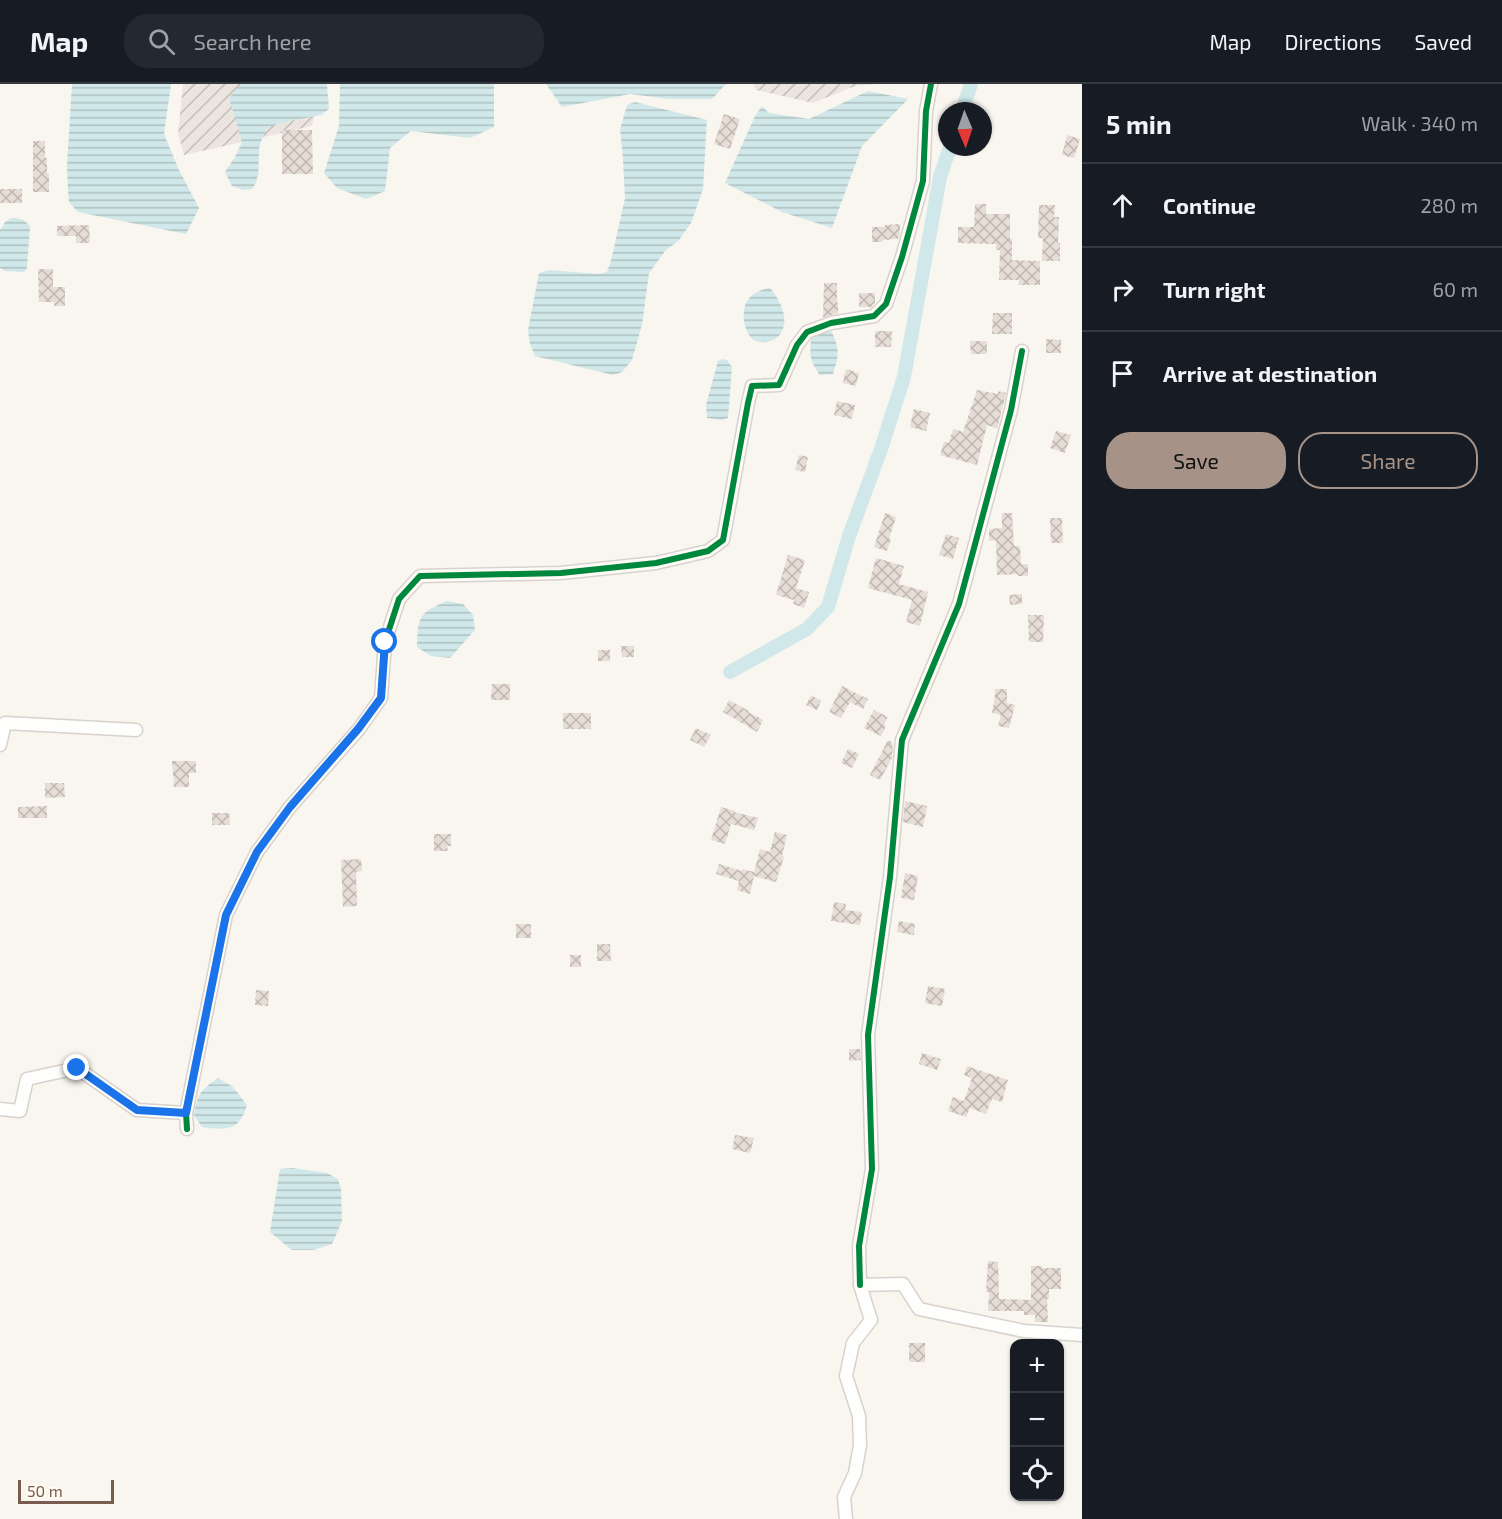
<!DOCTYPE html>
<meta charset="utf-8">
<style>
:root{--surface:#171b24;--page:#242831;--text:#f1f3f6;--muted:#9ea1a6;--line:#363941;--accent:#a69286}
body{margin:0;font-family:"Exo 2",sans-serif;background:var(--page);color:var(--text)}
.controls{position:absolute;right:18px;bottom:18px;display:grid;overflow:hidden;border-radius:12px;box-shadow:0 2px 4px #0004}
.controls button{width:54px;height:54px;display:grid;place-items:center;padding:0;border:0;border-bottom:2px solid var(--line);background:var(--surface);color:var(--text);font:30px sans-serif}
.compass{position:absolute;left:938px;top:18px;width:54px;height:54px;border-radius:50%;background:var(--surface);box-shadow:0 2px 4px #0004;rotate:178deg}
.scale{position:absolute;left:18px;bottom:15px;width:96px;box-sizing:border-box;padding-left:6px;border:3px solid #795c4d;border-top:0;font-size:16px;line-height:21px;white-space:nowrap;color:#795c4d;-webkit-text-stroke:4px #fffaf2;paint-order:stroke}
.stop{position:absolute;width:18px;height:18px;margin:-14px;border:4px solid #1a73e8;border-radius:50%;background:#fff}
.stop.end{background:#1a73e8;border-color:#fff;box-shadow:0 2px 6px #0008}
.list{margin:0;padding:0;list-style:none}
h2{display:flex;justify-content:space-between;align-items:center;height:78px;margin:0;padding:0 24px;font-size:26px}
h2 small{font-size:20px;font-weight:400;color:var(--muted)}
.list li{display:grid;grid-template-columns:39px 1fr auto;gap:18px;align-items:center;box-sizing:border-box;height:84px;padding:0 24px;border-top:2px solid var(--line)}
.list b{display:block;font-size:22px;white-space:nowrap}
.list em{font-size:20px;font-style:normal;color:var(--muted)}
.actions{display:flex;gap:12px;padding:18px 24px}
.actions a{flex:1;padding:14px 0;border:2px solid var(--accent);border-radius:24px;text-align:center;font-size:21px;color:var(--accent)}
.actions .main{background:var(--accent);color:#111}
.icon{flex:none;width:33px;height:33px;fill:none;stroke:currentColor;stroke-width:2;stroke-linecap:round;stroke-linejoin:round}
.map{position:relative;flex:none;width:1082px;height:1435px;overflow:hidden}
header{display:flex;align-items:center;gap:36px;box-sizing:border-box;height:84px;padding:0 30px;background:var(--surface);border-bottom:2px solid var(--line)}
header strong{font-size:28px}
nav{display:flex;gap:33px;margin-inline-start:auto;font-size:21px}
.search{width:420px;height:54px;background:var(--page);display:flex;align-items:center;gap:15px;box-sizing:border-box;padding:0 21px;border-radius:24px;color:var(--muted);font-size:22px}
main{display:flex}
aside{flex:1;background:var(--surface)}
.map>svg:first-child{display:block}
</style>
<header>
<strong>Map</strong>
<div class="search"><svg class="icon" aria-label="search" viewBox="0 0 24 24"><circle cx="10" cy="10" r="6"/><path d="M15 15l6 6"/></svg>Search here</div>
<nav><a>Map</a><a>Directions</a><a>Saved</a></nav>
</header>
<main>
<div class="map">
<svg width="1082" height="1435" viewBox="0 0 1082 1435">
<defs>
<pattern id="industrial-furrows" width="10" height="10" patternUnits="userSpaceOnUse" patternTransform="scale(1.5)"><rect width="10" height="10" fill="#ece5df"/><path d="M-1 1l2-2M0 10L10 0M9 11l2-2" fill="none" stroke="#c4bdb7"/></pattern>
<pattern id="water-rules" width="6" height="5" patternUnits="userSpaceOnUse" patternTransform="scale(1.5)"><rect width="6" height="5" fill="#d0e8e9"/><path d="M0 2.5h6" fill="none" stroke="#aebfbf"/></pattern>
<pattern id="building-cross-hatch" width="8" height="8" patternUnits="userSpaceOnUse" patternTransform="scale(1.5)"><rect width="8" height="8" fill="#e6ded6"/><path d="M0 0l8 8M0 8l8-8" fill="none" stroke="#bfb7b0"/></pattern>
</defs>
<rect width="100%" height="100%" fill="#f9f5ef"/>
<!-- industrial -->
<g fill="url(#industrial-furrows)">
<path d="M 183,0 L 323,0 L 312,42 L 184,71 L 178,50 Z"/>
<path d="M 753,0 L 874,0 L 855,2 L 813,19 L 756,6 Z"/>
</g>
<!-- water -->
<g fill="url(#water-rules)">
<path d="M 72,0 L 171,0 L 164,50 L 179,86 L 199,124 L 186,150 L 78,128 L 69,118 L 68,106 L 67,82 Z"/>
<path d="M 245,0 L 327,0 L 329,25 L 321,31 L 280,39 L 267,44 C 264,51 259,59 259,67 C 258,81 261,93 252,105 L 243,106 L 232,102 L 225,88 L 235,73 L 242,58 L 229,14 L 239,2 Z"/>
<path d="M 340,0 L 494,0 L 494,43 L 470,54 L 411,47 L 390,64 L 385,107 L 366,115 L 337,104 L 324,89 L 339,42 Z"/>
<path d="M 546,0 L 726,0 L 712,15 L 669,15 L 630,10 L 562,23 Z"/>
<path d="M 868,7 L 908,15 L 862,62 L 832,144 L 782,128 L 725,99 L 755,32 L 762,22 L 769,29 L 809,35 Z"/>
<path d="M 635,18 L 707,36 L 703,105 L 691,139 L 679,156 L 665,167 L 649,189 L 642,241 L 632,276 L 622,288 L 613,291 L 535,272 L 530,260 L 528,246 L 539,189 L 549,186 L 599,190 L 607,188 L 611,177 L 625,114 L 623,75 L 620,45 L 627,21 Z"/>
<path d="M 11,134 C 20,134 25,135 30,143 L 27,184 L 24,188 L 5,187 L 0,184 L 0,146 L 5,138 Z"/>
<path d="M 770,204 C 779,215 789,232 782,247 C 778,257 763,261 754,256 C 750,254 748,249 746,245 C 743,237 743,230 745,222 C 748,211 760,205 770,204 Z"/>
<path d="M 822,247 L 832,248 C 840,267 839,271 833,290 L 820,291 C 809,275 810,272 811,253 Z"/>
<path d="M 722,275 L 727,276 L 732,283 L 728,334 L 721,336 L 707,334 L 706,321 L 718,277 Z"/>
<path d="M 447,517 L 463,520 L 473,531 L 475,546 L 450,574 L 431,572 L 417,563 C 418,533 418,529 447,517 Z"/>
<path d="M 218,994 L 233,1003 L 247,1021 C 239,1048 226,1046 202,1043 L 194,1031 C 197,1010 201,1006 218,994 Z"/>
<path d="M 292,1084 L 327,1089 L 338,1095 L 341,1105 L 342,1137 L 332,1160 L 313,1166 L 292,1166 L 270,1148 L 280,1085 Z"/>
</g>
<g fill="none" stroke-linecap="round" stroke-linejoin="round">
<!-- canal -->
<g stroke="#d0e8e9" stroke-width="14">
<path d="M 962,27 L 971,0"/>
<path d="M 730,588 L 807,545 L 828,523 L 849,452 L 881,365 L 904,293 L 940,93 L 950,63"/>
</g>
</g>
<!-- building -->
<g fill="url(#building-cross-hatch)">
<path d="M 724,30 L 740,35 L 730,65 L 714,60 Z"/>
<path d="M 282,46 L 312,46 L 313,90 L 282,90 Z"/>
<path d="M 1067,51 L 1080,55 L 1074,74 L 1062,71 Z"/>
<path d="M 33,57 L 45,57 L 45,74 L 47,74 L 47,89 L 49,89 L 49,108 L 33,108 Z"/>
<rect x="0" y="105" width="22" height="14"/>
<path d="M 975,120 L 986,120 L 986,130 L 1010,130 L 1010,155 L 1012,155 L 1012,176 L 1040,177 L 1040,201 L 1018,201 L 1019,196 L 999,196 L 1000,166 L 996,166 L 996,160 L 958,159 L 958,143 L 974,143 Z"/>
<path d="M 1039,121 L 1055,121 L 1054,133 L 1059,133 L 1058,159 L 1060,159 L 1060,177 L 1042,177 L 1043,154 L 1038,154 Z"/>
<path d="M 900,140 L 900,149 L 898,155 L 883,156 L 883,158 L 872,158 L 872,143 L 885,143 L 885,141 Z"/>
<path d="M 89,141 L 90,159 L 76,159 L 76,152 L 57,152 L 57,142 Z"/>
<path d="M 38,185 L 53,185 L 53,203 L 65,203 L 65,222 L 54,222 L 54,218 L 39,218 Z"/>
<path d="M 824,199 L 837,199 L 837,219 L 838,219 L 838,229 L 825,233 L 823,233 Z"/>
<path d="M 859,209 L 875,209 L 875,219 L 871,223 L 859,223 Z"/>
<path d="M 993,229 L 1012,229 L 1012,250 L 992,250 Z"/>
<path d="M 875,247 L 892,247 L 891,263 L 875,263 Z"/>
<path d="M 1046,255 L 1061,256 L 1061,269 L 1046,269 Z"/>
<path d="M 970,257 L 987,257 L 987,270 L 971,270 Z"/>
<path d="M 846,285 L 859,289 L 856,302 L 843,299 Z"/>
<path d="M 977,306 L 998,310 L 998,307 L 1006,309 L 997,345 L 987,341 L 977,381 L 940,371 L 944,358 L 949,359 L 953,345 L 963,348 Z"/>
<path d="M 837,317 L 855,321 L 852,335 L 834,331 Z"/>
<path d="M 914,325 L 930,329 L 926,347 L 910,343 Z"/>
<path d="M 1056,347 L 1071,351 L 1065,369 L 1050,364 Z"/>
<path d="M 799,371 L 808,373 L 805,388 L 795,386 Z"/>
<path d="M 885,429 L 896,433 L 889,455 L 891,456 L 887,467 L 874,463 Z"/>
<path d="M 1002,429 L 1012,429 L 1014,462 L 1020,462 L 1021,480 L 1028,480 L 1028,492 L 1018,492 L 1018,490 L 997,491 L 996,456 L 989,457 L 989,445 L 1002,444 Z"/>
<path d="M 1050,434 L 1062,434 L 1063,459 L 1051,459 Z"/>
<path d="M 946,450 L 959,454 L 953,475 L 939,471 Z"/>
<path d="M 788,471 L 805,476 L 796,504 L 809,508 L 804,524 L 793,520 L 794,516 L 776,511 Z"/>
<path d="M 876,474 L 904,482 L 899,500 L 928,508 L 920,542 L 906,538 L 912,516 L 868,504 Z"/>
<path d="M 1022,510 L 1022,520 L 1010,521 L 1009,511 Z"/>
<path d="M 1028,531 L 1044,531 L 1043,558 L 1029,558 Z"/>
<path d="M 621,562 L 634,562 L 634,573 L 622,573 Z"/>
<rect x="598" y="566" width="12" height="11"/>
<path d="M 492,600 L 510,600 L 510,616 L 491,616 Z"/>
<path d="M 842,602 L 868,615 L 863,625 L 850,618 L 841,634 L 829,628 Z"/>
<path d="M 995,605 L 1007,605 L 1007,619 L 1015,621 L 1009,644 L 998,642 L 1001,631 L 992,629 L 995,612 Z"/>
<path d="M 811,611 L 821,617 L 817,626 L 806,621 Z"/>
<path d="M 729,616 L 749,627 L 748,628 L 763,636 L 757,648 L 723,628 Z"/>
<path d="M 874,626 L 888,633 L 883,641 L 886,642 L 881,652 L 864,644 Z"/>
<rect x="563" y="629" width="28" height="16"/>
<path d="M 696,644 L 711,651 L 704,663 L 690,656 Z"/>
<path d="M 888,656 L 893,659 L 892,674 L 880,696 L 870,691 Z"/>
<path d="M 848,665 L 859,670 L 852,684 L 841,679 Z"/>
<path d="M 172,677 L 196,677 L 196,689 L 189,689 L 189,703 L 174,703 Z"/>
<path d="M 45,699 L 64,699 L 65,713 L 45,714 Z"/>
<path d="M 905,717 L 927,722 L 923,743 L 903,738 Z"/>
<path d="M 47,722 L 47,734 L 18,734 L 18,723 Z"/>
<path d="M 721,723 L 735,727 L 734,728 L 758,734 L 754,746 L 731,740 L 725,760 L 711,756 Z"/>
<path d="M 212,729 L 229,729 L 230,741 L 212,741 Z"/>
<path d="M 775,748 L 787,751 L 782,772 L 784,773 L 776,798 L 754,792 L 750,810 L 737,806 L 739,797 L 716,790 L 719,780 L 742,787 L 742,785 L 754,788 L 760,765 L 770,768 Z"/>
<path d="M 434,750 L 451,750 L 451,762 L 447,762 L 448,767 L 434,767 Z"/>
<path d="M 361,775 L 362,787 L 356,788 L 357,822 L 343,823 L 341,776 Z"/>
<path d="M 905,789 L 918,792 L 914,816 L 901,814 Z"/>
<path d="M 834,818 L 846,820 L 845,826 L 862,828 L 860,841 L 831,837 Z"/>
<path d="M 899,837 L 915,840 L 914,851 L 897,848 Z"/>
<rect x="516" y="840" width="15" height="14"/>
<path d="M 597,860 L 610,860 L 611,877 L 597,877 Z"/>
<rect x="570" y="871" width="11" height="12"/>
<path d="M 928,902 L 945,905 L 942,922 L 925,919 Z"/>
<path d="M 256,906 L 269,907 L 268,922 L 255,921 Z"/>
<path d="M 849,965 L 860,965 L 861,976 L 849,977 Z"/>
<path d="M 922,969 L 941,975 L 937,986 L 919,980 Z"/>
<path d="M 967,982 L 1008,996 L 1002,1018 L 992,1015 L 986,1030 L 970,1024 L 966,1033 L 948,1027 L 953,1013 L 964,1017 L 972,994 L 964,991 Z"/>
<path d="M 735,1051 L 754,1054 L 750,1069 L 732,1065 Z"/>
<path d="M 988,1177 L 998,1178 L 999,1215 L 1031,1216 L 1031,1182 L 1042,1182 L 1042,1184 L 1061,1184 L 1061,1205 L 1049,1205 L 1049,1215 L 1047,1215 L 1048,1238 L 1035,1238 L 1035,1231 L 1024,1231 L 1024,1227 L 988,1227 L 989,1208 L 986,1208 Z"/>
<rect x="909" y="1259" width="16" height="19"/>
</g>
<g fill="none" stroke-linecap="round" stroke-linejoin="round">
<!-- minor casing -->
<g stroke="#d8d2cd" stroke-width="15">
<g id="minor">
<path d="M 0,661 L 5,639 L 136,646"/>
<path d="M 0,1025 L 20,1027 L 27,995 L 77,984 L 137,1026 L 186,1029"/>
<path d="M 187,1045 L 186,1029 L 226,831 L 257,768 L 290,723 L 359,645 L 381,614 L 385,558 L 399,515 L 420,492 L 561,489 L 656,479 L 708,467 L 723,456 L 748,319 L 752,302 L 779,301 L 797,261 L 807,248 L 831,239 L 874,232 L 886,220 L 902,173 L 923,97 L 926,27 L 931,0"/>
<path d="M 860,1201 L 859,1162 L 872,1085 L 868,951 L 890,793 L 902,656 L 959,520 L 1011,326 L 1022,267"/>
<path d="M 846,1435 L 844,1413 L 855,1389 L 860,1361 L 859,1332 L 846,1292 L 853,1259 L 871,1236 L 860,1201 L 903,1200 L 919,1225 L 1024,1247 L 1082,1251"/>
</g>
</g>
<!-- minor -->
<use href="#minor" stroke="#fefefd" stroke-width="12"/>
<!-- cycleway casing -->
<g stroke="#fffaf2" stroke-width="10">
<g id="cycleway">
<path d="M 187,1045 L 186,1029 L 226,831 L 257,768 L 290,723 L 359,645 L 381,614 L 385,558 L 399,515 L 420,492 L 561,489 L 656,479 L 708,467 L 723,456 L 748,319 L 752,302 L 779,301 L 797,261 L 807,248 L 831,239 L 874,232 L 886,220 L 902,173 L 923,97 L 926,27 L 931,0"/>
<path d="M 860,1201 L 859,1162 L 872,1085 L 868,951 L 890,793 L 902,656 L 959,520 L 1011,326 L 1022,267"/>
</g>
</g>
<!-- cycleway -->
<use href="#cycleway" stroke="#00873e" stroke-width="6"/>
</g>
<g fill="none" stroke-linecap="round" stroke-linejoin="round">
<!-- route -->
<path stroke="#1a73e8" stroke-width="8" d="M 77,984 L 137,1026 L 186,1029 L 226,831 L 257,768 L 290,723 L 358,645 L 381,614 L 385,558"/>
</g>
</svg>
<div class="controls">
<button>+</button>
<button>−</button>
<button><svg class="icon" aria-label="locate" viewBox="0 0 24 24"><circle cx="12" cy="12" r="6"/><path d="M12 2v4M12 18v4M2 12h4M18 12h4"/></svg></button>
</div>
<svg class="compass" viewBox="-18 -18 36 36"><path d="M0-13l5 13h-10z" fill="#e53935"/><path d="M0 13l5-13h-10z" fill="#9ea1a6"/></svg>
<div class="scale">50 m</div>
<div class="stop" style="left:385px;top:558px"></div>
<div class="stop end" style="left:77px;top:984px"></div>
</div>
<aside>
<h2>5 min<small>Walk · 340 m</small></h2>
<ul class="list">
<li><svg class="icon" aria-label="ahead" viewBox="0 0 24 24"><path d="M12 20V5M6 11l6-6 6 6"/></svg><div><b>Continue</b></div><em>280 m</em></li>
<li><svg class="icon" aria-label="right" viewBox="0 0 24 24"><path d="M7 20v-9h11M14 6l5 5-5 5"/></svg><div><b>Turn right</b></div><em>60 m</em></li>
<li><svg class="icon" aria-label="arrive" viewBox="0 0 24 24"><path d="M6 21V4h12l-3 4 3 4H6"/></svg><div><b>Arrive at destination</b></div></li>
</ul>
<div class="actions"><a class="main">Save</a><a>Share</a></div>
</aside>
</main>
